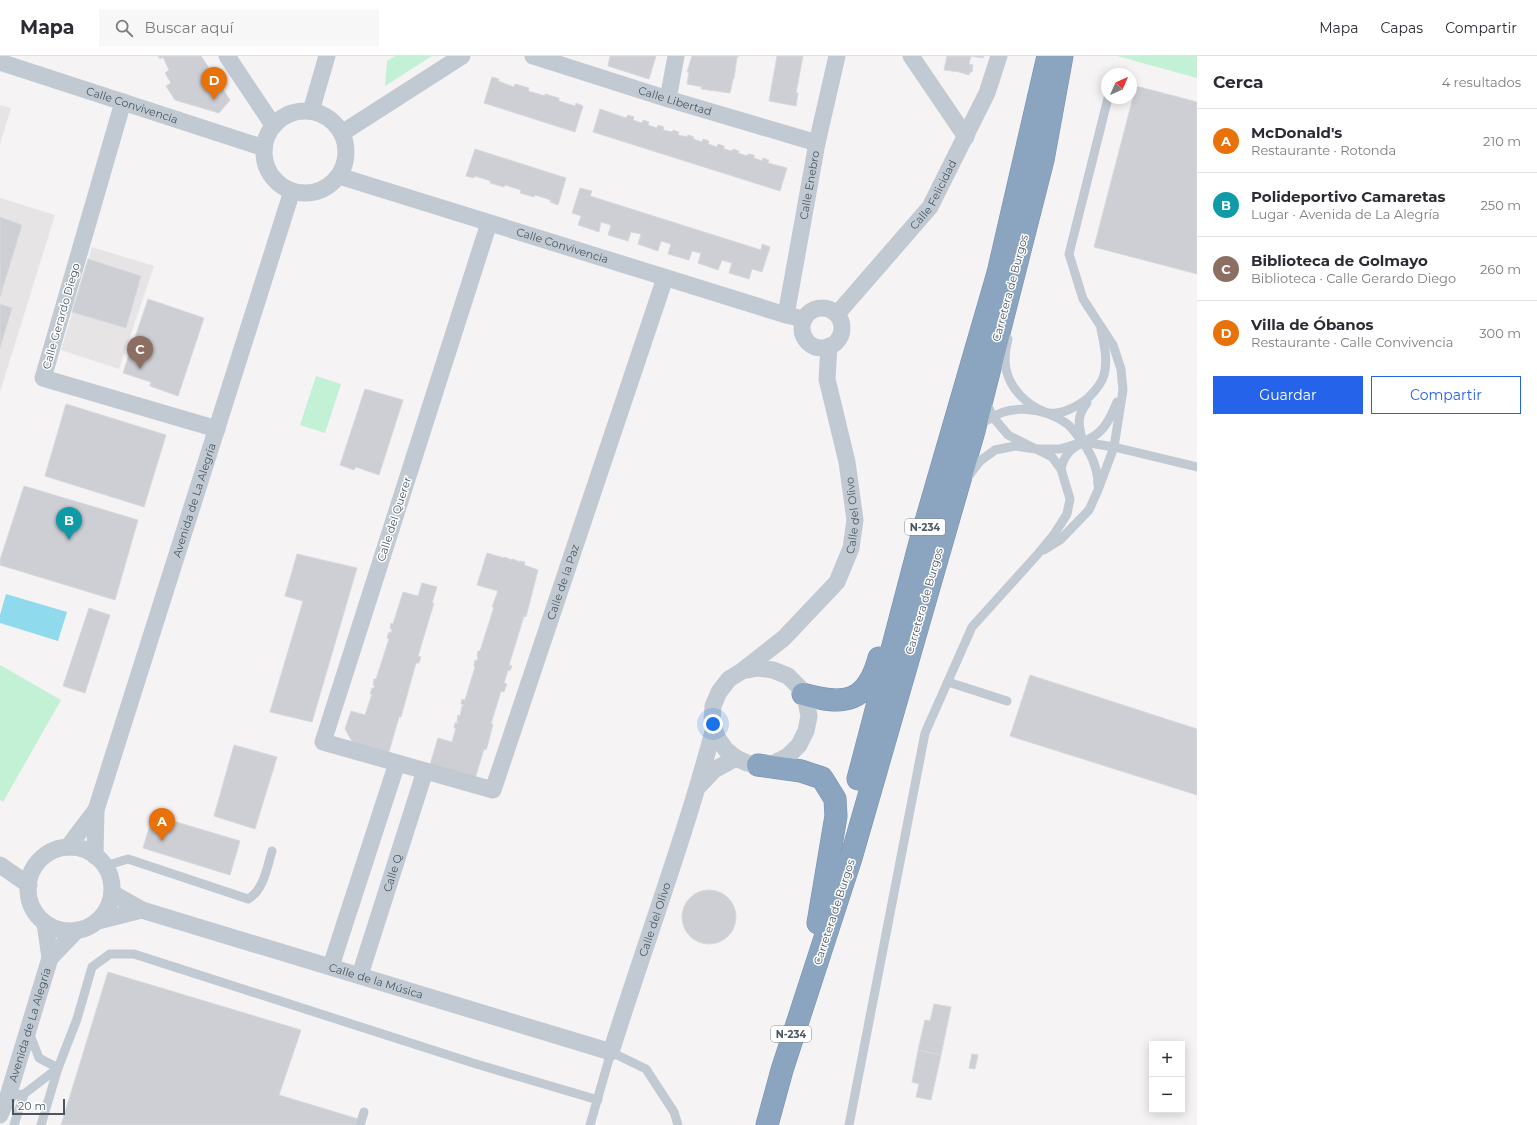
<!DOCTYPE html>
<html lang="es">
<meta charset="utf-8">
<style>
:root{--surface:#fff;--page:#f7f7f7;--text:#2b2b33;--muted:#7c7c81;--line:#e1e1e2;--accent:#2563eb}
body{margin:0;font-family:Montserrat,sans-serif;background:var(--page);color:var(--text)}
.controls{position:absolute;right:12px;bottom:12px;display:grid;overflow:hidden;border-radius:0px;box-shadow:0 2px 10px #0003}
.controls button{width:36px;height:36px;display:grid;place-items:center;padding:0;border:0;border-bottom:1px solid var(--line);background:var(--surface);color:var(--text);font:20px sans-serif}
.compass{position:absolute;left:1101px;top:12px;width:36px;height:36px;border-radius:50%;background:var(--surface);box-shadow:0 2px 10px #0003;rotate:45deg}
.scale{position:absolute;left:12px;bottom:10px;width:53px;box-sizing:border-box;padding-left:4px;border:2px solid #4a5661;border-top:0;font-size:11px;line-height:14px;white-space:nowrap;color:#4a5661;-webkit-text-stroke:3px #fff;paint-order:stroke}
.you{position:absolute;left:713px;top:668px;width:14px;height:14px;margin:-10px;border:3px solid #fff;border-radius:50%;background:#1a73e8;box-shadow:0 0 0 6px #1a73e833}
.badge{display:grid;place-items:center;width:26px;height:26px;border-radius:50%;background:var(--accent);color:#fff;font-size:13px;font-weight:700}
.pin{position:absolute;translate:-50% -33px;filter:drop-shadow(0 1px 2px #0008)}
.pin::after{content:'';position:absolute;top:21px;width:14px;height:12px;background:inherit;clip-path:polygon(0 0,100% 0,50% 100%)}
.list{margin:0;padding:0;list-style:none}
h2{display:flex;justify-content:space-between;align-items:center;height:52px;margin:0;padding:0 16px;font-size:17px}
h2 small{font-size:13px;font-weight:400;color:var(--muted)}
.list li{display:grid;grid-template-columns:26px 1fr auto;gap:12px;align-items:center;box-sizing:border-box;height:64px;padding:0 16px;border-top:1px solid var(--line)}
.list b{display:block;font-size:15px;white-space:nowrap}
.list p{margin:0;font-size:13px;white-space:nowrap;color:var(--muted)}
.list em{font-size:13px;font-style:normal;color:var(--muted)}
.actions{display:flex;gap:8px;padding:12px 16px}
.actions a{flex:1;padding:9px 0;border:1px solid var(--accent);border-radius:0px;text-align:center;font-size:14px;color:var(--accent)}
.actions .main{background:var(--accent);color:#fff}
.icon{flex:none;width:22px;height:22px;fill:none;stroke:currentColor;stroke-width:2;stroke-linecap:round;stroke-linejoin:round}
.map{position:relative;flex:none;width:1197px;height:1069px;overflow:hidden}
header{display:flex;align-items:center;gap:24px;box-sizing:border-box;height:56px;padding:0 20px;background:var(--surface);border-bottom:1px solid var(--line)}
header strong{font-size:19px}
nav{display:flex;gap:22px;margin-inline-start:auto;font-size:14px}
.search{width:280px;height:36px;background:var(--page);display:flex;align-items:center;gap:10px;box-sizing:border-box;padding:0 14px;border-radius:0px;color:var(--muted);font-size:15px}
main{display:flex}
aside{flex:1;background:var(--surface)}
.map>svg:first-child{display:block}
</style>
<header>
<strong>Mapa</strong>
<div class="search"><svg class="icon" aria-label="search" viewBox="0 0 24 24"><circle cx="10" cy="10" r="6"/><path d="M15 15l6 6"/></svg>Buscar aquí</div>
<nav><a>Mapa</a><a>Capas</a><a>Compartir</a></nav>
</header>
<main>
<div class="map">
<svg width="1197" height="1069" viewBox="0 0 1197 1069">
<rect width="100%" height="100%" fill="#f5f3f3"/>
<!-- education -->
<g fill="#e6e4e5">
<path d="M 0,49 L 11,52 L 0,88 Z"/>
<path d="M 0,142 L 55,159 L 0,336 Z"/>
<path d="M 92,191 L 154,210 L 119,313 L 61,294 Z"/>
</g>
<!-- green -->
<g fill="#c3f1d5">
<path d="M 395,0 L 432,0 L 385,30 L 387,5 Z"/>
<path d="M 1117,0 L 1197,0 L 1197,22 Z"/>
<path d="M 316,320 L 341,328 L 325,377 L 300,369 Z"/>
<path d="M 0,609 L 61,644 L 3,746 L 0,744 Z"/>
</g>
<!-- water -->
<path fill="#90daee" d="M 6,538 L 67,556 L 58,585 L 0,567 L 0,559 Z"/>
<!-- building -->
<g fill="#cdcfd5" stroke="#d7d9de">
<path d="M 158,0 L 201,0 L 230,44 L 219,57 L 175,44 L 166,30 L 171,27 L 165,17 L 169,14 L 163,1 L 160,3 Z"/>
<path d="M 610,0 L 656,0 L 649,23 L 608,10 Z"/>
<path d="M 692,0 L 739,0 L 737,1 L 734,23 L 733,23 L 730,37 L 701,33 L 702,31 L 687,28 L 689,16 L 687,16 Z"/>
<path d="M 777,0 L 803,0 L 796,37 L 798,37 L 796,50 L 769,45 Z"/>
<path d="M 947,0 L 984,0 L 983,2 L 971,0 L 969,8 L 973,9 L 972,16 L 970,16 L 969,19 L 959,16 L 944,14 Z"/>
<path d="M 492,21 L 499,23 L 498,25 L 514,31 L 515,28 L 529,32 L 528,35 L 545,40 L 545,38 L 559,42 L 559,45 L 575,50 L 576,47 L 583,50 L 575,76 L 484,47 Z"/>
<path d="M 1136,30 L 1197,46 L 1197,218 L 1094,191 Z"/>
<path d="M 600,53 L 626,62 L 628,59 L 634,61 L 633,64 L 642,67 L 643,64 L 649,66 L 648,69 L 657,72 L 658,69 L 664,71 L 663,74 L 672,76 L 673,74 L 679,76 L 678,79 L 687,81 L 688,79 L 694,81 L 693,83 L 702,86 L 703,83 L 709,85 L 708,88 L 717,91 L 718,88 L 724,90 L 724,93 L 732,95 L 733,93 L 739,95 L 738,97 L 747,100 L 748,98 L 754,99 L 754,102 L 762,105 L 763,102 L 769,104 L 768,107 L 787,112 L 780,135 L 593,76 Z"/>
<path d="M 475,93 L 566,122 L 558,149 L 550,146 L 551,144 L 535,139 L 534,141 L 520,137 L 521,134 L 505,129 L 504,131 L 490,127 L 491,125 L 475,120 L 474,122 L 466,120 Z"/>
<path d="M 580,132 L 592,135 L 590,140 L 761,194 L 762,188 L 770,191 L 762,216 L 752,213 L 749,223 L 729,217 L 732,207 L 722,204 L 718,214 L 698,207 L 701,197 L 692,195 L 689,204 L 668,198 L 671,188 L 661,185 L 658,195 L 638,188 L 641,178 L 631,176 L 628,185 L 608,179 L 611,169 L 601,166 L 599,176 L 578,169 L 581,160 L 572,157 Z"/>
<path d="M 0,161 L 22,169 L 0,241 Z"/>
<path d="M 88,203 L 141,220 L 126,272 L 72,256 Z"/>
<path d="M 148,243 L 204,262 L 178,340 L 150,330 L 151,326 L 123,317 Z"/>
<path d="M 0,248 L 12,252 L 0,292 Z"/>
<path d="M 365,333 L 403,344 L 379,419 L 356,411 L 354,414 L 340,409 Z"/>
<path d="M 66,348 L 166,379 L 144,451 L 45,420 Z"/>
<path d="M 24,430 L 138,464 L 115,544 L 0,509 L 0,504 Z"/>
<path d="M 487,497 L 504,502 L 504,501 L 510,503 L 511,505 L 512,503 L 518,505 L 519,507 L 519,505 L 525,506 L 524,509 L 538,514 L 526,561 L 524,560 L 509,609 L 512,610 L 510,615 L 508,614 L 504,627 L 507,628 L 504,636 L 501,635 L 491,668 L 493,668 L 488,688 L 486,694 L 484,693 L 474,726 L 429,712 L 438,682 L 452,686 L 456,672 L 454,672 L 455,667 L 458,667 L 457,665 L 458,659 L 460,660 L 462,650 L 464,649 L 461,648 L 462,643 L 465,644 L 475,611 L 474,610 L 475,604 L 477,605 L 478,601 L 477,600 L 478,595 L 480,595 L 494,551 L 492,551 L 498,535 L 477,529 Z"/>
<path d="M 297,498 L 357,512 L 312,666 L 270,656 L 303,545 L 285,540 Z"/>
<path d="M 422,527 L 437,531 L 432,547 L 434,547 L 418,600 L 421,601 L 419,607 L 416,607 L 401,661 L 399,661 L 388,699 L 354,689 L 345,673 L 351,655 L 365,659 L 372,638 L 370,638 L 372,632 L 374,632 L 375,630 L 373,629 L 374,623 L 376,623 L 389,583 L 387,582 L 389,576 L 391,577 L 392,573 L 390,573 L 391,567 L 393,568 L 403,536 L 418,540 Z"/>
<path d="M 89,552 L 110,559 L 85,637 L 63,630 Z"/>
<path d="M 1030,619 L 1197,673 L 1197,739 L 1010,680 Z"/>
<path d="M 234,689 L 277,701 L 255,773 L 214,760 Z"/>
<path d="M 153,759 L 240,785 L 230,819 L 143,792 Z"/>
<circle cx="709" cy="861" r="27"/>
<path d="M 108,916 L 301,974 L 279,1039 L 358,1063 L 356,1069 L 61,1069 Z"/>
<path d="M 934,948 L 951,951 L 941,999 L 918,994 L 925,964 L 930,965 Z"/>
<path d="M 918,994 L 941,999 L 931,1044 L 916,1041 L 919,1028 L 912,1026 Z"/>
<path d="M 972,998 L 978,999 L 975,1013 L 969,1012 Z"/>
</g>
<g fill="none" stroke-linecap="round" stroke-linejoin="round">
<!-- highway casing -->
<g stroke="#7690ad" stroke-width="23">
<g id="highway">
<path d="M 803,638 C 844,650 867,647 879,602"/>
<path d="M 758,709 L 801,715 L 822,722 L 835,743 L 836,760 L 818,867"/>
<path d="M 858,723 L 922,479 L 998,217 L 1048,0"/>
<path d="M 767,1069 L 782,1014 L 851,802 L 974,375 L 1043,104 L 1062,0"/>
</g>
</g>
<!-- lane -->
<g stroke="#c1cad2" stroke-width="9">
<path d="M 1008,283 C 1006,291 1004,304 1006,313 C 1010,332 1026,349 1045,356 C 1059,361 1079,350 1089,341 C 1095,335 1102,327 1104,319 C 1108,303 1104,288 1101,273"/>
<path d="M 985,344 L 993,361 L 1008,379 L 1036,393 L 1060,393 L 1083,386 L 1114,391 L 1197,411"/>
<path d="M 988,364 C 1010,347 1044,352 1066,367 C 1070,370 1074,375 1077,379 C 1089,393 1098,409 1098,429"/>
<path d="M 1082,383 C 1078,367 1077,360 1087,347"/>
<path d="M 1061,413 C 1066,390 1080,390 1097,378 C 1107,370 1112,358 1117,346"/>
<path d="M 1044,494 L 1060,484 L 1089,454 L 1098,434 L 1114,391 L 1123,334 L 1121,313 L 1113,289 L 1083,243 L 1069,198 L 1108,42"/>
<path d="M 948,626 L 1007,645"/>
<path d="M 105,810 L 128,803 L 248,843 C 264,834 267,811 272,795"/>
<path d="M 29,976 L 39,1002 L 58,1012 L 41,1069"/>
<path d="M 8,1040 L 24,1038 L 58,1012 L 77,963 L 92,911 L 110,898 L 134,898 L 473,1007 L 598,1044"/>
<path d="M 14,1069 L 24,1038"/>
<path d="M 360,1069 L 364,1056"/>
<path d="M 590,1069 L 611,996 L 646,1013 L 674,1056 L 678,1069"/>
<path d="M 849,1069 L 925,677 L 972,571 L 1037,499 L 1055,477 L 1067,458 L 1070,443 L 1061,413 L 1052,401 L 1036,393 L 1015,390 L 995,394 L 980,405 L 968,421"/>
</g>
<!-- street -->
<g stroke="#c1cad2" stroke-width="17">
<path d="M 227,0 L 273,69"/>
<path id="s1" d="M 533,0 L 668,43 L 817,87"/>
<path d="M 911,0 L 966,81"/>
<path id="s2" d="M 0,6 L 264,92"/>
<path d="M 668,43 L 676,0"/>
<path d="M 123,46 L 43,322 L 217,373"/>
<circle cx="305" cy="96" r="41"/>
<path d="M 311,55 L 327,0"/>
<path d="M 342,77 L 462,0"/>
<path id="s3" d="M 339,120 L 786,259 L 804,263"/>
<path id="s4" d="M 489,167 L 323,686 L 493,734 L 665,222"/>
<circle cx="822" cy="272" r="20"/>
<path id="s5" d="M 837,258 L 930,151 L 987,37 L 999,0"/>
<path id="s6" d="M 786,259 L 817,87 L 837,0"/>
<path id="s7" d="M 742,615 L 758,612 L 773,614 L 788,620 L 799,631 L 806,645 L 809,660 L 806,675 L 799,689 L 788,700 L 774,707 L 758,709 L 747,707 L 736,702 L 726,694 L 717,681 L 712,666 L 713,650 L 719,636 L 729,623 L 742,615 L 784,582 L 837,526 L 851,492 L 855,464 L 847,406 L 827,323 L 829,290"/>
<path d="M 700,729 L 714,714 L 736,702"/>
<path d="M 68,791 L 96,754"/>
<circle cx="70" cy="833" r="42"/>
<path id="s8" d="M 95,800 L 96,754 L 292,135"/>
<path d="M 0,809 L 29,829"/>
<path id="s9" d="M 112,837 L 142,854 L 611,996 C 645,888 685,781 714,672"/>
<path d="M 98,865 L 142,854"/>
<path d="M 50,902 L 77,874"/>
<path d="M 331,910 L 397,707"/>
<path id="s10" d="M 360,919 L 425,715"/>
<path id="s11" d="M 0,1059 L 8,1040 L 50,902 L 45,867"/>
</g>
<!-- highway -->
<use href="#highway" stroke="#8ba5c1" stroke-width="22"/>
</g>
<g text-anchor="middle" stroke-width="3" stroke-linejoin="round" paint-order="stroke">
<!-- shield labels -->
<g fill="#fff" stroke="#808990" stroke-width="1">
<rect x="905" y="463" width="40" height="16" rx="3"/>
<rect x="771" y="970" width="40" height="16" rx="3"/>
</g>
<g font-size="10" font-weight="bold" fill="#4a5661">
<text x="925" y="475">N-234</text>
<text x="791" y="982">N-234</text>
</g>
<!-- street labels -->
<g font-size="11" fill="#4a5661" stroke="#fff">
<text dy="4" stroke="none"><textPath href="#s1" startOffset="149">Calle Libertad</textPath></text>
<text dy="4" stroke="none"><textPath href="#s2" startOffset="139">Calle Convivencia</textPath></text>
<text dy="4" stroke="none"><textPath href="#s6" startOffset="132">Calle Enebro</textPath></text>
<text dy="4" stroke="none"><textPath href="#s5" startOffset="154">Calle Felicidad</textPath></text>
<text dy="4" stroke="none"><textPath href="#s3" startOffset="234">Calle Convivencia</textPath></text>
<text transform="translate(1010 232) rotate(-75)" y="4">Carretera de Burgos</text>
<text transform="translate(61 260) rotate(-74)" y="4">Calle Gerardo Diego</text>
<text dy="4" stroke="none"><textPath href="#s8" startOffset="371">Avenida de La Alegría</textPath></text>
<text dy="4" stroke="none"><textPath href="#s7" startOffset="503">Calle del Olivo</textPath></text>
<text transform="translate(394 463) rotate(-72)" y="4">Calle del Querer</text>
<text dy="4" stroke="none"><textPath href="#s4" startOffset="941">Calle de la Paz</textPath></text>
<text transform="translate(924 545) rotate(-74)" y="4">Carretera de Burgos</text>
<text dy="4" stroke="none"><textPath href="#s10" startOffset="107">Calle Q</textPath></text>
<text transform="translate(834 856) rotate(-72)" y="4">Carretera de Burgos</text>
<text dy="4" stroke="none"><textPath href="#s9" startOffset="664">Calle del Olivo</textPath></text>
<text dy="4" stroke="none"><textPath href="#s9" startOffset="279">Calle de la Música</textPath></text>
<text dy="4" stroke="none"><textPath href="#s11" startOffset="95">Avenida de La Alegría</textPath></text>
</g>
</g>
</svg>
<div class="controls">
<button>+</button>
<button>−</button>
</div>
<svg class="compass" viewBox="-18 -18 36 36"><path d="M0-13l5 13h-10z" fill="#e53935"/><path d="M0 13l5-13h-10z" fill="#7c7c81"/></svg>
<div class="scale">20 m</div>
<div class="you"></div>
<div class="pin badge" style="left:162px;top:785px;background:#e8710a">A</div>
<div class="pin badge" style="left:69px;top:484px;background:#0f9aa8">B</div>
<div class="pin badge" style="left:140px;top:313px;background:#8d6e63">C</div>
<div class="pin badge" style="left:214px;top:44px;background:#e8710a">D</div>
</div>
<aside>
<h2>Cerca<small>4 resultados</small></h2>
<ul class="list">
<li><span class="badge" style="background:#e8710a">A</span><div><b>McDonald's</b><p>Restaurante · Rotonda</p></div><em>210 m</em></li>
<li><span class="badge" style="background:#0f9aa8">B</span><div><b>Polideportivo Camaretas</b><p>Lugar · Avenida de La Alegría</p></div><em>250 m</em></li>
<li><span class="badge" style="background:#8d6e63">C</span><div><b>Biblioteca de Golmayo</b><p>Biblioteca · Calle Gerardo Diego</p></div><em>260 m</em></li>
<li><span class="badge" style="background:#e8710a">D</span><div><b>Villa de Óbanos</b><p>Restaurante · Calle Convivencia</p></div><em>300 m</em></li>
</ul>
<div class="actions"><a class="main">Guardar</a><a>Compartir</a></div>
</aside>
</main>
